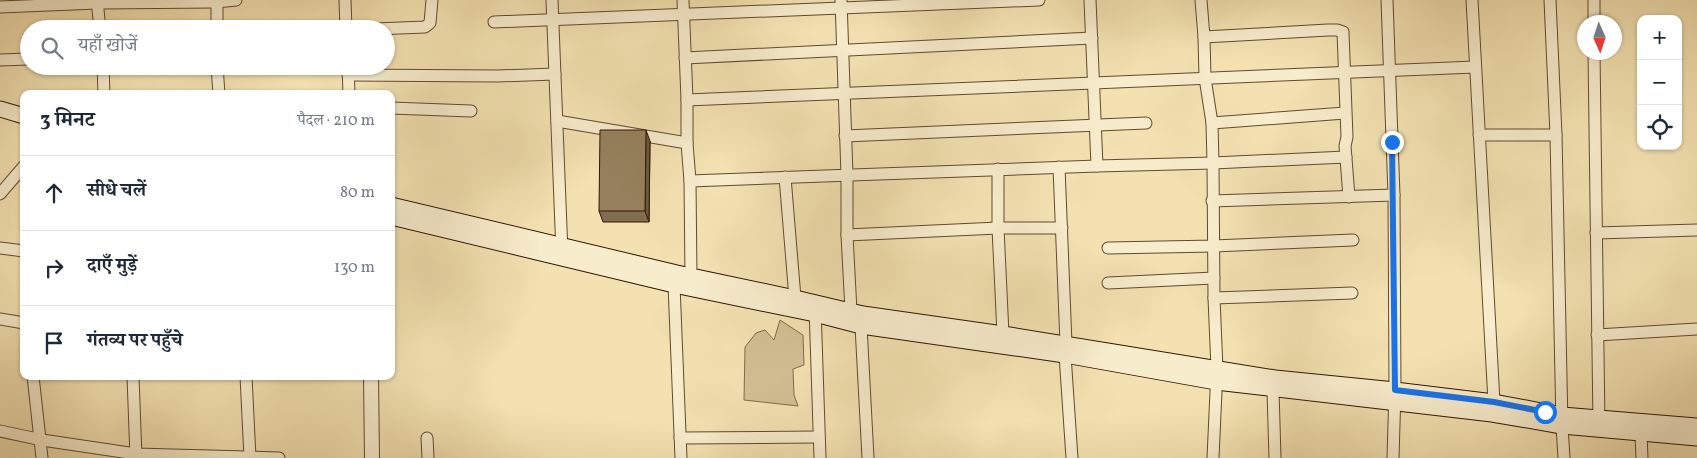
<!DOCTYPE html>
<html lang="hi">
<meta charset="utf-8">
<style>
:root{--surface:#fff;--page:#f6f6f7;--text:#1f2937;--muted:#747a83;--line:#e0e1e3}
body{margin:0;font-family:Vollkorn,"Noto Serif Devanagari",serif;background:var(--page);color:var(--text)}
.controls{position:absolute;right:15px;top:15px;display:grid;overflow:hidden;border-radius:10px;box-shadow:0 1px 4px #0004}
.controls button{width:45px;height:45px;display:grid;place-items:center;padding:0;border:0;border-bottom:1px solid var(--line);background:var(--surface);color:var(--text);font:25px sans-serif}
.compass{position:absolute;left:1577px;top:15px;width:45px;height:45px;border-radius:50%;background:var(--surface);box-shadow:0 1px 4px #0004;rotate:177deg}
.stop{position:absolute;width:15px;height:15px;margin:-11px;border:4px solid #1a73e8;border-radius:50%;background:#fff}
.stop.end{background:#1a73e8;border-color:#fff;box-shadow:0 1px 5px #0008}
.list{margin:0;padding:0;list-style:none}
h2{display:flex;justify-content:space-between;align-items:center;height:65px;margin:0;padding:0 20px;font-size:21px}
h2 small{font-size:16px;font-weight:400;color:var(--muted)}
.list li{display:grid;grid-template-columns:32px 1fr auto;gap:15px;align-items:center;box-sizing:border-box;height:75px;padding:0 20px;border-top:1px solid var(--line)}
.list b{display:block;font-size:19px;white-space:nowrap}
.list em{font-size:16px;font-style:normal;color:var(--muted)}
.icon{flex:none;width:28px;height:28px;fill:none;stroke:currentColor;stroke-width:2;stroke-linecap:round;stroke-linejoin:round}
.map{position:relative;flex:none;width:1697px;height:458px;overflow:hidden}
.search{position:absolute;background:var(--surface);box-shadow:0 1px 4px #0004;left:20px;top:20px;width:375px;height:55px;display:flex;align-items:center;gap:12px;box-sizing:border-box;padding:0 18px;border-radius:28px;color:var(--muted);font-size:19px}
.panel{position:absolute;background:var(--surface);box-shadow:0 1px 4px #0004;left:20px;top:90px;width:375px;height:290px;border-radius:10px}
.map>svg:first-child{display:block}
</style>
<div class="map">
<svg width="1697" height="458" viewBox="0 0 1697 458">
<rect width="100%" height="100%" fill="#f3e1b1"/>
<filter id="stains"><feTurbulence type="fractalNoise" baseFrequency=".004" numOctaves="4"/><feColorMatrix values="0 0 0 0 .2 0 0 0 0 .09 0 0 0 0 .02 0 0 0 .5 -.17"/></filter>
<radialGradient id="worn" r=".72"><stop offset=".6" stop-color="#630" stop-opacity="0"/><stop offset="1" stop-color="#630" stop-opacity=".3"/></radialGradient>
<!-- green -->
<path fill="#d2bf93" stroke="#826b4a" d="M 780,320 L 803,335 L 804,365 L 793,369 L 794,395 L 798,406 L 744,400 L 745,347 L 756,333 L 765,330 L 774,340 Z"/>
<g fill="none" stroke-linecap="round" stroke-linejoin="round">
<!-- minor casing -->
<g stroke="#624a2e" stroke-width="13">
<g id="minor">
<path d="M 97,0 L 100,29"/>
<path d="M 345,0 L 346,29"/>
<path d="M 552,0 L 562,253"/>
<path d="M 683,0 L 687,100 L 687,143 L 690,181 L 691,276"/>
<path d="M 841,0 L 847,175 L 847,235 L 851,311"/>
<path d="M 1090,0 L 1097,166"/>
<path d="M 1201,0 L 1204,37 L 1205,78 L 1212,123 L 1213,163 L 1214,298 L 1217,369 L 1213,458"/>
<path d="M 1387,0 L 1394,195 L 1395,390 L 1393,458"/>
<path d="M 1472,0 L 1494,402"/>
<path d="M 1550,0 L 1556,135 L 1562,426 L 1564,458"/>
<path d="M 1594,0 L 1594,22"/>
<path d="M 0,7 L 97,3 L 216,2 L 236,0"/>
<path d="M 494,22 L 1039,0"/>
<path d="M 217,29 L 217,0"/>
<path d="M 375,29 L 425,27 L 430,23 L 432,0"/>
<path d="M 1204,37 L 1328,30 L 1337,30 L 1343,32 L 1347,137 L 1345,146 L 1349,197"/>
<path d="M 1594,52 L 1599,426"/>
<path d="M 685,58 L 1092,38"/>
<path d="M 0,60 L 29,59"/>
<path d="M 103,66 L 104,94"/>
<path d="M 217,66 L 219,94"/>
<path d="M 348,66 L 349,94"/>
<path d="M 348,75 L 498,76 L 555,74"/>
<path d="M 687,100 L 1475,67"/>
<path d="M 391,108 L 471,111"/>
<path d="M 557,121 L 687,143"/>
<path d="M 1212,123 L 1345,113"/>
<path d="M 1479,135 L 1556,135"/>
<path d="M 845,136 L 1146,123"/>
<path d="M 1059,167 L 1066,344"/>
<path d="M 998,169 L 998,228 L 1003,334"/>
<path d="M 785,177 L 795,298"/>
<path d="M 690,181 L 1097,166 L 1213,163 L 1346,157"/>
<path d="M 0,194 L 24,166"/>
<path d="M 1212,201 L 1394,195"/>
<path d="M 1596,233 L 1697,230"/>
<path d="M 847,235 L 998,228 L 1062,228"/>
<path d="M 0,248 L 24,251"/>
<path d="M 1108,248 L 1214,246 L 1353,240"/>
<path d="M 1108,283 L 1214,278"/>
<path d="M 674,285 L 681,458"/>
<path d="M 1214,298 L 1352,293"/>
<path d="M 815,307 L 820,458"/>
<path d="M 0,319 L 24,323"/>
<path d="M 861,326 L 868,458"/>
<path d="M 1597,335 L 1697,329"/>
<path d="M 1065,355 L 1072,458"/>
<path d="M 33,376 L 42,458"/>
<path d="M 133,376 L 136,458"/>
<path d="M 246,376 L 250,458"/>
<path d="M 1273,390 L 1275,458"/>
<path d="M 0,431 L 42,440 L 136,454 L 279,458"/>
<path d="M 1641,434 L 1642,458"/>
<path d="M 427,438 L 428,458"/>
<path d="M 680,438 L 819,437"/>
</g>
</g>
<!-- tertiary casing -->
<g stroke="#624a2e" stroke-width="16">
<path id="tertiary" d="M 371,376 L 372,458"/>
</g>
<!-- secondary casing -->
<g stroke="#311702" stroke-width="17">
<g id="secondary">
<path d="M 0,109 L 24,116"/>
<path d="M 391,205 L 677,273 L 795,298 L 863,314 L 1003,334 L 1275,378 L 1395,390 L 1494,402 L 1562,415 L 1697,426"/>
<path d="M 391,217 L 674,285 L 815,314 L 861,326 L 1065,355 L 1216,382 L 1492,414 L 1562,426 L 1697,438"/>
</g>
</g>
<!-- minor -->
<use href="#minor" stroke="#f7eccc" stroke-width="11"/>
<!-- tertiary -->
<use href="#tertiary" stroke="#f7eccc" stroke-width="14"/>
<!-- secondary -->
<use href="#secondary" stroke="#f7eccc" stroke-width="15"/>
</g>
<!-- wall -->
<path fill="#816e50" stroke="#311702" d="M 650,141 L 649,222 L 603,222 L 599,211 Z"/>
<!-- shaded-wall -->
<path fill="#695a41" stroke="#311702" d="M 646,130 L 650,141 L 649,222 L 645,211 Z"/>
<!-- building -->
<path fill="#96805d" stroke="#311702" d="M 600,130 L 646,130 L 645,211 L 599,211 Z"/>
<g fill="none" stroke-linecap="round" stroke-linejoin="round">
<!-- route -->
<path stroke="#1a73e8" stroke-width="6" d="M 1392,142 L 1395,390 L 1494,402 L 1545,412"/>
</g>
<rect width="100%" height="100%" filter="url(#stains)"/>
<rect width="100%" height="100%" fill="url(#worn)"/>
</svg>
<div class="controls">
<button>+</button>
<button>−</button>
<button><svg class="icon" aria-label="locate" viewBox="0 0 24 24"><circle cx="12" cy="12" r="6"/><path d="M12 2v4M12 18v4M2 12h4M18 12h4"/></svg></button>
</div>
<svg class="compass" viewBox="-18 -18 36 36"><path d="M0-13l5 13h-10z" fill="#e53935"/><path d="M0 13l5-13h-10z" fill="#747a83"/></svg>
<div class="stop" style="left:1545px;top:412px"></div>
<div class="stop end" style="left:1392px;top:142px"></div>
<div class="search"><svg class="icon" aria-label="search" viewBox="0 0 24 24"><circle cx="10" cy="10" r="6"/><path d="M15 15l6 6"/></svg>यहाँ खोजें</div>
<section class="panel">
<h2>3 मिनट<small>पैदल · 210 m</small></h2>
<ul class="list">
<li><svg class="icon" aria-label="ahead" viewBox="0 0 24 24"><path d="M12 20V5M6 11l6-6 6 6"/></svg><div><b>सीधे चलें</b></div><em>80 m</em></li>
<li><svg class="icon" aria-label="right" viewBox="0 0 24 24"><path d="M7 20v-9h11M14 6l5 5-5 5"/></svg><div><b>दाएँ मुड़ें</b></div><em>130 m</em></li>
<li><svg class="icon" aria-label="arrive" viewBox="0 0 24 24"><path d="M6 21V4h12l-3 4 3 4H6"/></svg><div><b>गंतव्य पर पहुँचे</b></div></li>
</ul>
</section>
</div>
